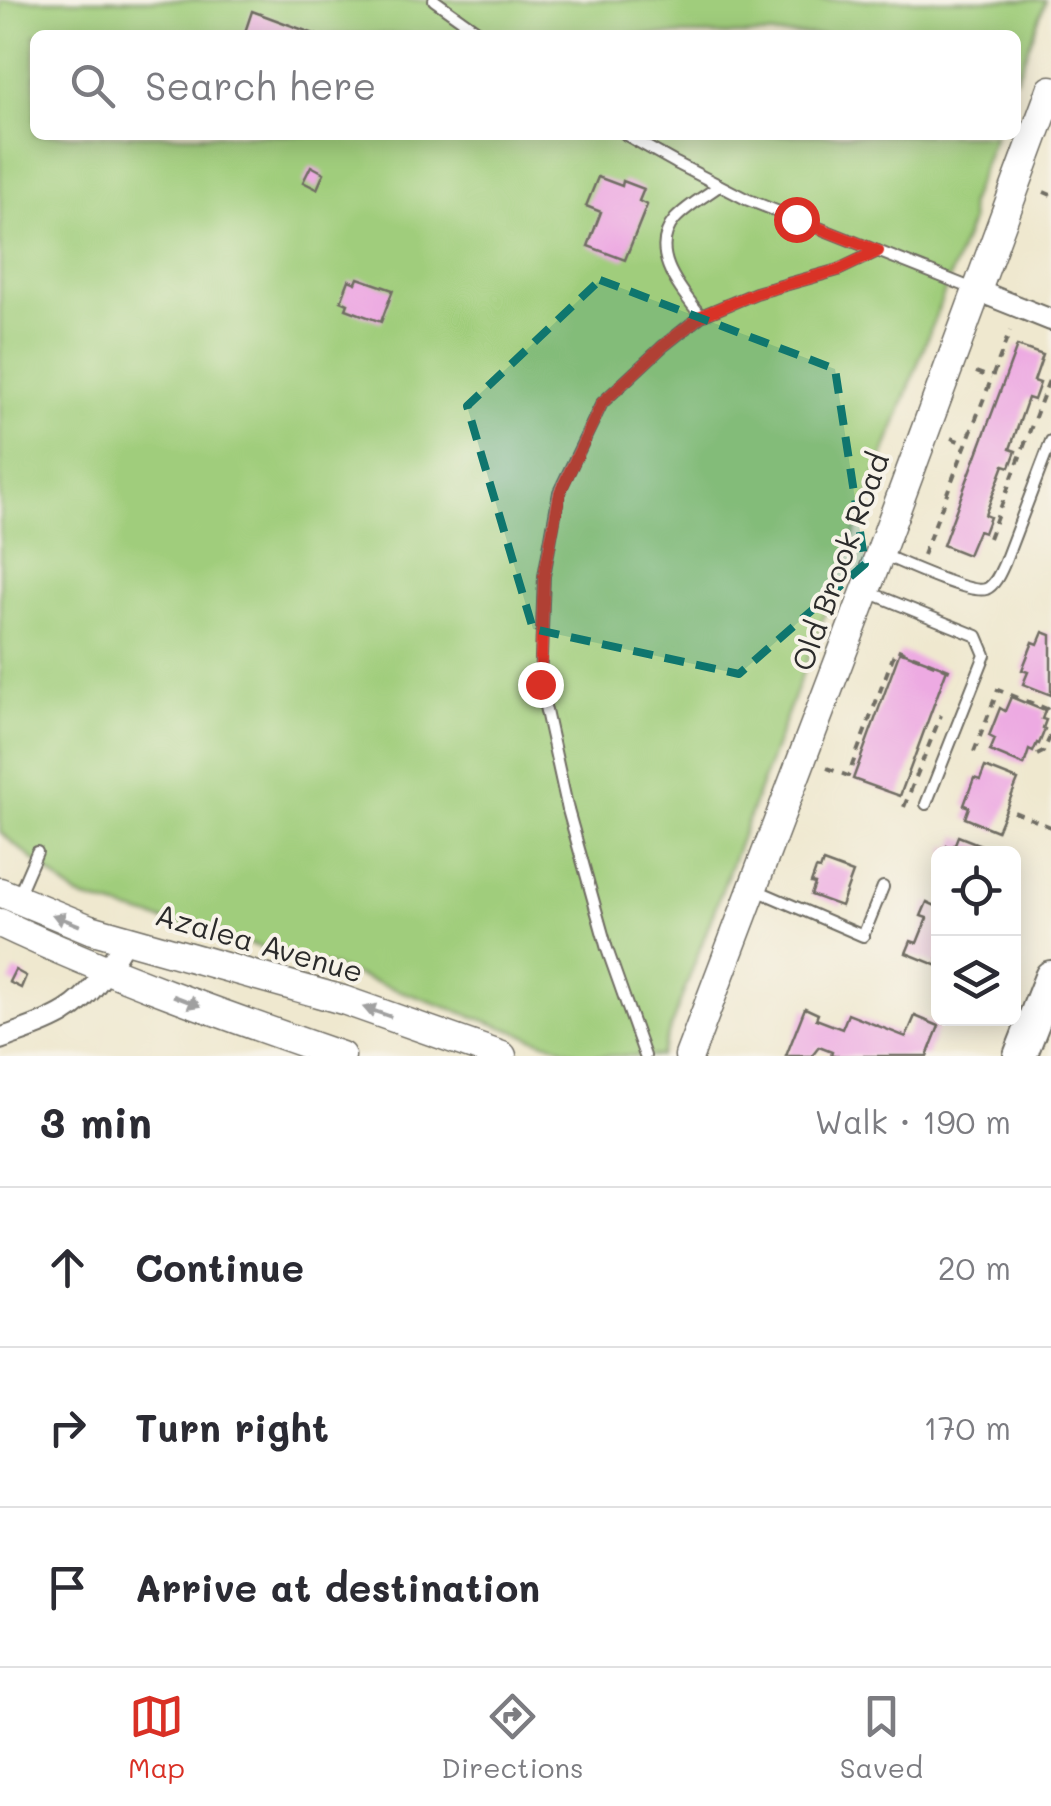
<!DOCTYPE html>
<meta charset="utf-8">
<style>
:root{--surface:#fff;--page:#f2f2f3;--text:#2b2b33;--muted:#7c7c81;--line:#e1e1e2;--accent:#d93025}
body{margin:0;font-family:Mali,sans-serif;background:var(--page);color:var(--text)}
.controls{position:absolute;right:30px;bottom:30px;display:grid;overflow:hidden;border-radius:15px;box-shadow:0 5px 25px #0003}
.controls button{width:90px;height:90px;display:grid;place-items:center;padding:0;border:0;border-bottom:2px solid var(--line);background:var(--surface);color:var(--text);font:50px sans-serif}
.stop{position:absolute;width:30px;height:30px;margin:-22px;border:8px solid #d93025;border-radius:50%;background:#fff}
.stop.end{background:#d93025;border-color:#fff;box-shadow:0 2px 10px #0008}
.list{margin:0;padding:0;list-style:none}
h2{display:flex;justify-content:space-between;align-items:center;height:130px;margin:0;padding:0 40px;font-size:42px}
h2 small{font-size:32px;font-weight:400;color:var(--muted)}
.list li{display:grid;grid-template-columns:65px 1fr auto;gap:30px;align-items:center;box-sizing:border-box;height:160px;padding:0 40px;border-top:2px solid var(--line)}
.list b{display:block;font-size:38px;white-space:nowrap}
.list em{font-size:32px;font-style:normal;color:var(--muted)}
.icon{flex:none;width:55px;height:55px;fill:none;stroke:currentColor;stroke-width:2;stroke-linecap:round;stroke-linejoin:round}
.map{position:relative;flex:none;width:1051px;height:1056px;overflow:hidden}
.search{position:absolute;background:var(--surface);box-shadow:0 5px 25px #0003;left:30px;right:30px;top:30px;height:110px;display:flex;align-items:center;gap:25px;box-sizing:border-box;padding:0 35px;border-radius:15px;color:var(--muted);font-size:38px}
.sheet{height:610px;background:var(--surface)}
nav{display:flex;justify-content:space-around;align-items:center;box-sizing:border-box;height:140px;border-top:2px solid var(--line);background:var(--surface);font-size:28px;color:var(--muted)}
nav a{display:grid;justify-items:center;gap:5px}
nav .on{color:var(--accent)}
.map>svg:first-child{display:block}
</style>
<div class="map">
<svg width="1051" height="1056" viewBox="0 0 1051 1056">
<rect width="100%" height="100%" fill="#f7f3e8"/>
<filter id="ink" filterUnits="userSpaceOnUse"><feTurbulence type="fractalNoise" baseFrequency=".01" numOctaves="2"/><feDisplacementMap in="SourceGraphic" scale="20" xChannelSelector="R" yChannelSelector="G"/><feConvolveMatrix kernelMatrix="1 2 1 2 8 2 1 2 1" color-interpolation-filters="sRGB"/></filter>
<filter id="wash" filterUnits="userSpaceOnUse"><feTurbulence type="fractalNoise" baseFrequency=".0048" numOctaves="4" result="noise"/><feDisplacementMap in="SourceGraphic" scale="40" xChannelSelector="R" yChannelSelector="G"/><feGaussianBlur stdDeviation="2.25" result="paint"/><feColorMatrix in="noise" values="0 0 0 0 0 0 0 0 0 0 0 0 0 0 0 0 0 1.4 0 .05"/><feComposite in="paint" operator="in"/></filter>
<g filter="url(#wash)">
<rect width="100%" height="100%" fill="#efe8cf"/>
<!-- green -->
<path fill="#a0cd7b" stroke="#667c53" stroke-width="2.5" d="M 0,0 L 1046,0 L 1016,80 L 1016,35 L 35,35 L 35,135 L 995,135 L 969,204 L 971,221 L 660,1056 L 584,1056 L 333,967 L 78,897 L 0,832 Z"/>
<g id="blocks">
<!-- building -->
<g fill="#edaae2">
<path d="M 252,11 L 317,35 L 244,35 Z"/>
<path d="M 311,166 L 324,173 L 317,189 L 303,182 Z"/>
<path d="M 598,177 L 622,186 L 623,181 L 644,189 L 639,201 L 647,205 L 625,260 L 588,246 L 601,212 L 586,206 Z"/>
<path d="M 358,278 L 393,290 L 381,322 L 346,309 L 348,304 L 341,301 L 349,280 L 356,283 Z"/>
<path d="M 1017,346 L 1043,355 L 1034,381 L 1040,383 L 1034,400 L 1028,398 L 1010,449 L 1016,451 L 1010,467 L 1004,465 L 985,515 L 990,517 L 984,533 L 978,531 L 968,555 L 943,545 Z"/>
<path d="M 1043,632 L 1051,635 L 1051,695 L 1023,684 L 1028,672 L 1022,670 L 1033,642 L 1038,644 Z"/>
<path d="M 900,651 L 947,669 L 900,796 L 853,779 Z"/>
<path d="M 1011,697 L 1045,711 L 1042,719 L 1046,720 L 1043,728 L 1045,729 L 1039,744 L 1037,743 L 1033,752 L 1029,750 L 1024,765 L 990,751 L 995,739 L 989,736 L 1000,708 L 1005,711 Z"/>
<path d="M 985,767 L 1018,780 L 997,831 L 965,818 L 969,807 L 964,805 L 974,778 L 980,780 Z"/>
<path d="M 958,836 L 991,849 L 989,854 L 944,854 L 947,846 L 953,849 Z"/>
<path d="M 823,862 L 853,873 L 841,906 L 811,895 L 815,884 L 811,883 L 816,869 L 820,870 Z"/>
<path d="M 927,902 L 938,907 L 938,966 L 906,953 L 911,941 L 917,943 L 927,918 L 921,916 Z"/>
<path d="M 15,970 L 26,976 L 21,988 L 9,982 Z"/>
<path d="M 805,1008 L 818,1014 L 816,1019 L 842,1029 L 848,1014 L 906,1037 L 915,1016 L 939,1026 L 927,1056 L 831,1056 L 832,1052 L 819,1047 L 812,1056 L 786,1056 Z"/>
</g>
</g>
</g>
<g filter="url(#ink)">
<use href="#blocks" fill-opacity="0" stroke="#706d64" stroke-width="2.5"/>
<g fill="none" stroke-linecap="round" stroke-linejoin="round">
<!-- lane casing -->
<g stroke="#706d64" stroke-width="14">
<g id="lane">
<path d="M 434,0 L 483,35"/>
<path d="M 626,135 L 676,163 L 746,199 L 976,290"/>
<path d="M 701,316 C 681,290 647,252 675,219 C 687,206 705,196 719,186"/>
<path d="M 881,554 C 899,561 970,595 986,589 C 995,585 1000,573 1004,564 L 1051,441"/>
<path d="M 866,591 L 977,636 L 985,655 L 926,804"/>
<path d="M 754,889 L 863,936 L 883,887"/>
<path d="M 17,898 L 37,852"/>
<path d="M 645,1056 L 607,949 L 568,810 L 540,684 L 544,576 L 559,492 L 602,403 L 662,347 L 701,316 L 756,293 L 838,270 L 878,251"/>
</g>
</g>
<!-- street casing -->
<g stroke="#706d64" stroke-width="24">
<g id="street">
<path d="M 976,290 L 1051,320"/>
<path d="M 0,1039 C 21,1031 46,1024 65,1012 C 92,996 110,966 125,940"/>
</g>
</g>
<!-- secondary casing -->
<g stroke="#706d64" stroke-width="31">
<g id="secondary">
<path d="M 0,892 L 90,929 L 343,1000 L 502,1056"/>
<path d="M 0,923 C 110,975 226,1016 341,1056"/>
<path d="M 689,1056 L 880,553 L 1051,90"/>
</g>
</g>
<!-- primary casing -->
<g stroke="#706d64" stroke-width="36">
<path id="primary" d="M 1020,1056 L 1051,977"/>
</g>
<!-- path -->
<g stroke="#706d64" stroke-width="4" stroke-dasharray="8 8" stroke-linecap="butt">
<path d="M 1044,192 L 1051,195"/>
<path d="M 976,372 L 991,378"/>
<path d="M 951,438 L 966,444"/>
<path d="M 989,538 L 1051,375"/>
<path d="M 923,555 L 1010,331"/>
<path d="M 974,752 L 998,690 L 1047,709 L 1051,717"/>
<path d="M 1037,755 L 1043,752 L 1051,735"/>
<path d="M 827,768 L 848,776 L 896,649 L 957,673"/>
<path d="M 904,807 L 941,715"/>
<path d="M 1014,812 L 1051,827"/>
</g>
<!-- lane -->
<use href="#lane" stroke="#fff" stroke-width="10"/>
<!-- street -->
<use href="#street" stroke="#fff" stroke-width="20"/>
<!-- secondary -->
<use href="#secondary" stroke="#fff" stroke-width="28"/>
<!-- primary -->
<use href="#primary" stroke="#fff" stroke-width="32"/>
</g>
<!-- one-way arrows -->
<defs><path id="oneway-solid" d="M-6-.8H1V-3.2L6.5 0L1 3.2V.8H-6Z" transform="scale(2.5)"/></defs>
<g fill="#a0a0a0">
<use href="#oneway-solid" transform="translate(66 920) rotate(-158)"/>
<use href="#oneway-solid" transform="translate(187 1001) rotate(21)"/>
<use href="#oneway-solid" transform="translate(377 1012) rotate(-161)"/>
</g>
</g>
<g fill="none" stroke-linecap="round" stroke-linejoin="round" filter="url(#ink)">
<!-- route -->
<path stroke="#d93025" stroke-width="12" d="M 540,684 L 544,576 L 560,492 L 602,403 L 662,347 L 701,316 L 756,293 L 838,270 L 878,251 L 796,219"/>
</g>
<!-- marked area -->
<path fill="#0f766e" fill-opacity="0.2" stroke="#0f766e" stroke-width="8" stroke-dasharray="20 12" stroke-linejoin="round" d="M 600,280 L 835,369 L 865,564 L 739,674 L 533,629 L 467,406 Z"/>
<g text-anchor="middle" stroke-width="8" stroke-linejoin="round" paint-order="stroke">
<!-- street labels -->
<g font-size="30" fill="#2b2b2b" stroke="#f7f3e8">
<text transform="translate(841 562) rotate(-70)" y="10">Old Brook Road</text>
<text transform="translate(259 944) rotate(16)" y="10">Azalea Avenue</text>
</g>
</g>
</svg>
<div class="controls">
<button><svg class="icon" aria-label="locate" viewBox="0 0 24 24"><circle cx="12" cy="12" r="6"/><path d="M12 2v4M12 18v4M2 12h4M18 12h4"/></svg></button>
<button><svg class="icon" aria-label="layers" viewBox="0 0 24 24"><path d="M12 4l9 5-9 5-9-5zM3 14l9 5 9-5"/></svg></button>
</div>
<div class="stop" style="left:796px;top:219px"></div>
<div class="stop end" style="left:540px;top:684px"></div>
<div class="search"><svg class="icon" aria-label="search" viewBox="0 0 24 24"><circle cx="10" cy="10" r="6"/><path d="M15 15l6 6"/></svg>Search here</div>
</div>
<section class="sheet">
<h2>3 min<small>Walk · 190 m</small></h2>
<ul class="list">
<li><svg class="icon" aria-label="ahead" viewBox="0 0 24 24"><path d="M12 20V5M6 11l6-6 6 6"/></svg><div><b>Continue</b></div><em>20 m</em></li>
<li><svg class="icon" aria-label="right" viewBox="0 0 24 24"><path d="M7 20v-9h11M14 6l5 5-5 5"/></svg><div><b>Turn right</b></div><em>170 m</em></li>
<li><svg class="icon" aria-label="arrive" viewBox="0 0 24 24"><path d="M6 21V4h12l-3 4 3 4H6"/></svg><div><b>Arrive at destination</b></div></li>
</ul>
</section>
<nav>
<a class="on"><svg class="icon" aria-label="map" viewBox="0 0 24 24"><path d="M3 6l6-2 6 2 6-2v14l-6 2-6-2-6 2zM9 4v14M15 6v14"/></svg>Map</a>
<a><svg class="icon" aria-label="directions" viewBox="0 0 24 24"><path d="M12 3l9 9-9 9-9-9zM9 14v-3h6M13 9l2 2-2 2"/></svg>Directions</a>
<a><svg class="icon" aria-label="saved" viewBox="0 0 24 24"><path d="M7 4h10v16l-5-4-5 4z"/></svg>Saved</a>
</nav>
